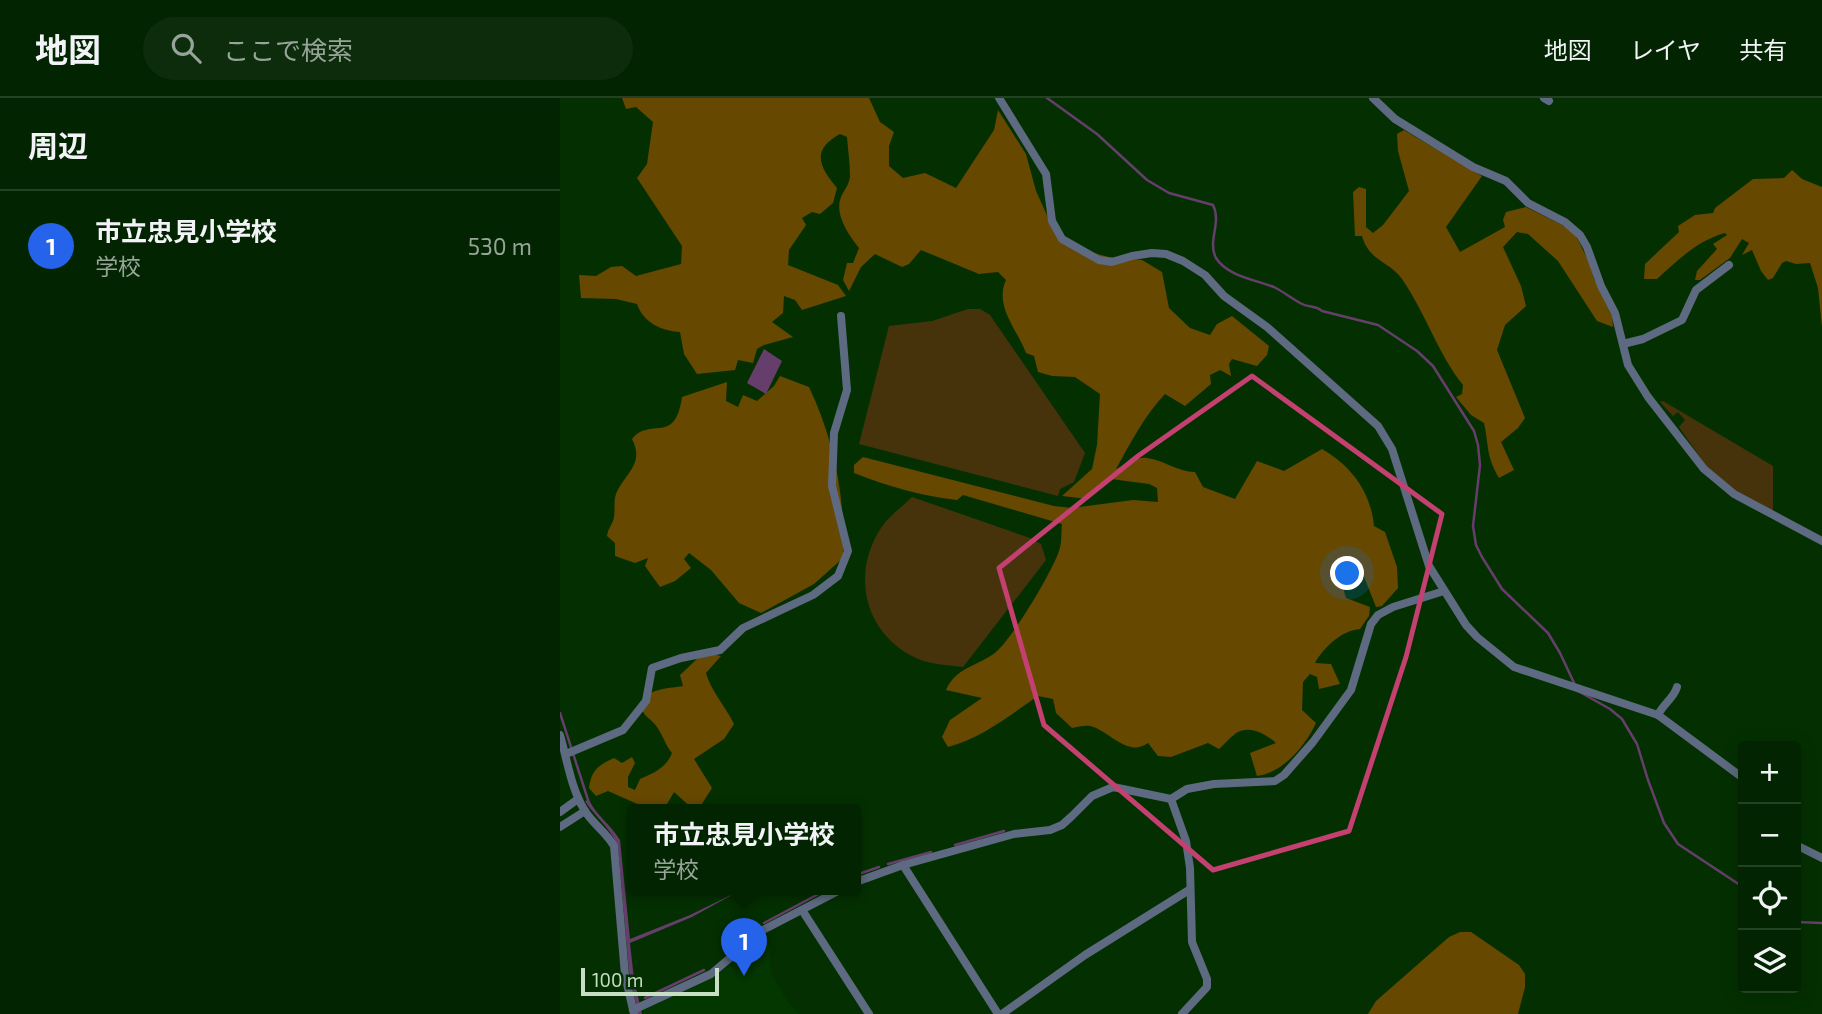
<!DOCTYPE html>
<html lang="ja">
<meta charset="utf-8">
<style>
:root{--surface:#032401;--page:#0d2c0b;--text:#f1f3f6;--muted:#97a499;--line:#244123;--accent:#2563eb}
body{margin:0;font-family:"Exo 2","Noto Sans JP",sans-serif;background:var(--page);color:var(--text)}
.controls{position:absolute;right:21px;bottom:21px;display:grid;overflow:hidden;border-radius:7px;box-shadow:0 4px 18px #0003}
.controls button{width:63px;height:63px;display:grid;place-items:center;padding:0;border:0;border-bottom:2px solid var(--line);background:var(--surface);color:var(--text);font:35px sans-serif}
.scale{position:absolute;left:21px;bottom:18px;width:138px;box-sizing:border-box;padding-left:7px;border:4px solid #c6dec3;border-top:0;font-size:19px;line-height:24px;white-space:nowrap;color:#c6dec3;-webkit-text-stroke:5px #043001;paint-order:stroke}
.you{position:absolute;left:788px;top:476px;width:24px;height:24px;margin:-18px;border:5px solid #fff;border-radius:50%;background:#1a73e8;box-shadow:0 0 0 10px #1a73e833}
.badge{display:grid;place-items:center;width:46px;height:46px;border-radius:50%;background:var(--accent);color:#fff;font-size:23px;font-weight:700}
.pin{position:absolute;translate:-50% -58px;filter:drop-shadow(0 2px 4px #0008)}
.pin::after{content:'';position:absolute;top:37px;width:24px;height:21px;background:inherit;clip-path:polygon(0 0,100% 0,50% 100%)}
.popup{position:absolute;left:67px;top:706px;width:234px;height:91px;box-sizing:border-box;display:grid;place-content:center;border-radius:7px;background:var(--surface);filter:drop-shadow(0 2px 5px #0005);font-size:23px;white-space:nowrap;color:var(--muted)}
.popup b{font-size:26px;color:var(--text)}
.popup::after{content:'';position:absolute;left:50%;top:100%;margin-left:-14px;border:14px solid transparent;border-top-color:var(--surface)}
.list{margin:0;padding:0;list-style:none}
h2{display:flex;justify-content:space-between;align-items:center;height:91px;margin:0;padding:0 28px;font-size:30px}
h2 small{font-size:23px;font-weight:400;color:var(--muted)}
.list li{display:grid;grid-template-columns:46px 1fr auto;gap:21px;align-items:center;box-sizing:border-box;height:112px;padding:0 28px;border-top:2px solid var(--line)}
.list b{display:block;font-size:26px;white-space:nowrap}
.list p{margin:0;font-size:23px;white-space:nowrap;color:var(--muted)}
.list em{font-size:23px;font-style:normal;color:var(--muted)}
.icon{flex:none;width:38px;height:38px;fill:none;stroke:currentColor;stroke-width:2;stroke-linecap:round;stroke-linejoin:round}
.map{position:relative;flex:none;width:1262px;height:916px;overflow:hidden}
header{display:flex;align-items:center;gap:42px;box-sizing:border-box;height:98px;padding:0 35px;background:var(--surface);border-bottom:2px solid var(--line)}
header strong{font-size:33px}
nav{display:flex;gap:38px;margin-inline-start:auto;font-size:24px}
.search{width:490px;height:63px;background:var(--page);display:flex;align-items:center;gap:18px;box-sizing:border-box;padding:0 24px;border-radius:38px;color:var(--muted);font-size:26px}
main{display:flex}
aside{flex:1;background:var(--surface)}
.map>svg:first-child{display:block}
</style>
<header>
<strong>地図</strong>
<div class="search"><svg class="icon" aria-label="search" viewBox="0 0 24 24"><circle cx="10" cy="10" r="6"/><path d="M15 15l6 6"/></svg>ここで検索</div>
<nav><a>地図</a><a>レイヤ</a><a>共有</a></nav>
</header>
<main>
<aside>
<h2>周辺<small></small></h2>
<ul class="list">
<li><span class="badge">1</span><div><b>市立忠見小学校</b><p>学校</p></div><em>530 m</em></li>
</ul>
</aside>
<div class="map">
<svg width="1262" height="916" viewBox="0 0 1262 916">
<rect width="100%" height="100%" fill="#043001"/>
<!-- built -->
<path fill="#043700" d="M 204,838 L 210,850 L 211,876 L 228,904 L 239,916 L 84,916 L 84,912 L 153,880 Z"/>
<!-- green -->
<g fill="#47330b">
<path d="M 408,211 L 420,211 L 430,217 L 525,355 L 514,384 L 500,391 L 498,398 L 299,346 L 329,228 L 372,223 Z"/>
<path d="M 1103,303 L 1213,368 L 1213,412 L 1211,413 L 1174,392 L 1147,369 L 1119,329 L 1125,322 L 1118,314 L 1113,318 L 1100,304 Z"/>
<path d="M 352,399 L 470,440 L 481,446 L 486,462 L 403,569 C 386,567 365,566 350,557 C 303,531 292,474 321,430 C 328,419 342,409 352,399 Z"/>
</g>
<!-- forest -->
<g fill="#664800">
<path d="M 62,0 L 309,0 L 320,24 L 334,34 L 329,48 L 329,68 L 343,80 L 365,75 L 396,90 L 434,32 L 438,12 L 466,56 L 476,93 L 491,126 L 515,150 L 549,159 L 582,162 L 602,174 L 609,210 L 630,230 L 650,237 L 657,226 L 672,218 L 709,248 L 707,257 L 697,268 L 672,261 L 669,266 L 671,278 L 660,272 L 650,277 L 651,286 L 625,308 L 605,296 C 585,317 571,344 556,371 C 565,367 577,358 587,360 C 604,362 617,374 635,374 L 643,389 L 675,401 L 697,363 L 724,373 L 762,351 C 792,368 811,395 814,428 L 825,434 L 837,469 L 838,490 L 822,508 L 816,509 L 801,471 L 794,464 L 782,466 L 778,474 L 786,500 L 810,509 L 809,518 L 800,531 C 782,532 763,550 755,565 L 771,566 L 780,586 L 759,591 L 757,579 L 750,576 L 743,584 L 742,612 L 756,625 C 746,647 723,675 697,678 L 690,655 L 716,645 C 706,636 688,626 675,636 C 669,640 664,647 659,651 L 648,645 L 611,659 L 598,658 L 588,645 C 567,660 549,632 530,628 C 525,627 517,629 512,630 L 496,615 L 493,601 L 478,598 C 450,617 422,640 388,649 L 382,639 L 390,622 L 422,600 L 386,592 C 396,569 417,569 436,554 C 452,541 492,474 499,453 C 502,445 501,435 502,426 L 403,397 L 397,402 C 362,398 327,388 294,375 L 294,367 L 303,359 L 494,408 L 512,410 L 573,402 L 598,404 L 597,390 L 589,386 L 551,381 L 528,401 L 502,398 L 532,371 L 537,347 L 540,296 L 515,279 L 492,278 L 478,274 L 474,258 L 466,255 C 457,231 434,208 446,182 L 438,174 L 419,176 L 361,152 L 349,166 L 342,169 L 315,156 L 301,169 L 289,193 L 283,182 L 287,165 L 293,165 L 299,150 C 289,137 274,117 281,99 C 284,92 289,87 290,79 C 290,66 288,52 287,39 L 280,36 C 251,52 259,68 277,90 L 273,105 L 260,116 L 252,114 L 242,120 L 246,127 L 229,152 L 228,167 L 278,187 L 286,198 L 242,212 L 235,202 L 224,198 L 223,215 L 212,224 L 233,239 L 204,247 L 197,251 L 193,265 L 178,262 L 175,272 L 137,276 L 124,256 L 120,234 C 101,233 83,224 77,206 L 56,201 L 21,200 L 19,177 L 36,178 L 51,169 L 62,168 L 76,178 L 121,166 L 122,148 L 77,80 L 87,66 L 93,24 L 76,9 L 66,11 Z"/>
<path d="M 844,32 L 922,78 L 886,129 L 900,154 L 945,129 L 943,122 L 946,114 L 966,109 L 1002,127 L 1015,136 L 1029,164 L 1034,181 L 1052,218 L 1053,229 L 1037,223 L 998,163 L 968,136 L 957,134 L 943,149 L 961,188 L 966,208 L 945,227 L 937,252 L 965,320 L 958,330 L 941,344 L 954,372 L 939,380 C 926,358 929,348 924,325 L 911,317 L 896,299 L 902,296 L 903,287 C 878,256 865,214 842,181 C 829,163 809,163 802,138 L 795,138 L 793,94 L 799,89 L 806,91 L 806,129 L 813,135 L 823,127 L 849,93 L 838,53 L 837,36 Z"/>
<path d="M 1232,72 L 1242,81 L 1262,89 L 1262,229 L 1258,190 L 1250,165 L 1236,166 L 1226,163 L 1222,165 L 1213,180 L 1208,182 L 1201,173 L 1192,152 L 1182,157 L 1189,145 L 1182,141 L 1170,160 L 1140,182 L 1135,182 L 1137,173 L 1157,151 L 1153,146 L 1167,137 L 1165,135 C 1138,142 1118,162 1097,181 L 1084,181 L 1085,166 L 1119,134 L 1118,128 L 1135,117 L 1153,115 L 1155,110 L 1193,81 L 1224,80 Z"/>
<path d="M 220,278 L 249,289 C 274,341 286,402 283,460 L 254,486 L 201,515 L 179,505 L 151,472 L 129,455 L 124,461 L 131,470 L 115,483 L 100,489 L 85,468 L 88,460 L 75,465 L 55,458 L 55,445 L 47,438 C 48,431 50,430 53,423 C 56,415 53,404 56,396 C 65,375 85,366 72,341 C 91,318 115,348 122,299 L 167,284 L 166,303 L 178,309 L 183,297 L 197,303 L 214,288 Z"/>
<path d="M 148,555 L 161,558 L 146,575 C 151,593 166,609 174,626 L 164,641 L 134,661 L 152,690 L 138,712 L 134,712 L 114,694 L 107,706 L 91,712 L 48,693 L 36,698 L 29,690 C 31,673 38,667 54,660 L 62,665 L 72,659 L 75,665 L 68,679 L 68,689 L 75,692 L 80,681 C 94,675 106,670 112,655 C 105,646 103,638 97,629 C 90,619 85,621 79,606 C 89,590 105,591 123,588 L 120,577 L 139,559 Z"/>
<path d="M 900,834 L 911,834 L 959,867 L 965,876 L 965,889 L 958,916 L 808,916 L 816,903 L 889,839 Z"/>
</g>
<!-- water -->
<g fill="#653e6c">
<path d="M 204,251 L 222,263 L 206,296 L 187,285 Z"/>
<path d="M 29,702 C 37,718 51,727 60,742 L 70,841 L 130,817 L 181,792 L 132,819 L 70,845 L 74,881 L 82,916 L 78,916 L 69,874 L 58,750 C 53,732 35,719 25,703 Z"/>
</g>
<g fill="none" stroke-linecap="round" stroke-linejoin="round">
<!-- stream -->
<g stroke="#653e6c" stroke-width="2.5">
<path d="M 487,0 L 537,36 L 587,82 L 609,95 L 653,107 C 662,125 647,143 656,160 C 667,178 696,182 714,189 C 724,194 732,201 742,206 C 750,210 755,207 762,213 L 818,227 L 857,253 L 873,268 L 914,333 L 918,347 L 920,367 L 913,428 L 916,447 L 922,459 L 942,491 L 988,535 L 1000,555 L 1015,587"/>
<path d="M 1018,593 L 1050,611 L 1062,621 L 1077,646 L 1088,682 L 1104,725 L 1118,746 L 1183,789"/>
<path d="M 0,615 L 29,705"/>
<path d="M 395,747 L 444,733"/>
<path d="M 328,766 L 371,754"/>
<path d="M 296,777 L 319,769"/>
<path d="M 1236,824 L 1262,825"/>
<path d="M 204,825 L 266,792"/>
<path d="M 85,900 L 144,872"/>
</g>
<!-- street -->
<g stroke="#5d6a81" stroke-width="8">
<path d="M 439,0 L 486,76 L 492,123 L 502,141 L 539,162 L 552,164 L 572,158 L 592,155 L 606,156 L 623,163 L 645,177 L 664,198 L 707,229 L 818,328 L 832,351 L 869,468 L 906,527 L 917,539 L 954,569 L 1098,617 L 1183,680"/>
<path d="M 813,0 L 835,21 L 913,69 L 946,83 L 968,105 L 1005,124 L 1020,137 L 1027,149 L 1041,188 L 1055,215 L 1068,267 L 1088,299 L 1144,371 L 1174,396 L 1262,443"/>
<path d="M 984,0 L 989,3"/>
<path d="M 1063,246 L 1083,241 L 1122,222 L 1136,192 L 1169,167"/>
<path d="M 1098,617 C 1103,606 1114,600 1117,589"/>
<path d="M 0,637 C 7,661 11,691 25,713 C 33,726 46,734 54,748 L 65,877 L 74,916"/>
<path d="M 6,656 L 63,632 L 86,603 L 92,570 L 121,560 L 160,552 L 183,530 L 253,497 L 278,478 L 288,453 L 272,388 L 274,335 L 287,292 L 281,218"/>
<path d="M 611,701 L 626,743 L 630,770 L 632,844 L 647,881 L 647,889 L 622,916"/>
<path d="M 0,714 L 18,701"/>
<path d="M 0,729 L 25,713"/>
<path d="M 1236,747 L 1262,760"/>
<path d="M 343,767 L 438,916"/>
<path d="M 296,784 L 343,767 L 454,736 L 490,732 L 502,727 L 512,718 L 532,698 L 553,689 L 611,701 L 627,691 L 654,686 L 715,683 L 724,677 L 753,644 L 791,592 L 811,526 L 818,517 L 833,509 L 884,493"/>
<path d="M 242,812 L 309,916"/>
<path d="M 73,912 L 151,876 L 203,832 L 280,792"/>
<path d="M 442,916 L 525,857 L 629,792"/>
</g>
</g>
<!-- marked area -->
<path fill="none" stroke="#c34070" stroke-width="5" stroke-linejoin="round" d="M 692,278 L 882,416 L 846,559 L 789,733 L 653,772 L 484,627 L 439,470 L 578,358 Z"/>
</svg>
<div class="controls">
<button>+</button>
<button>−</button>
<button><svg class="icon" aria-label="locate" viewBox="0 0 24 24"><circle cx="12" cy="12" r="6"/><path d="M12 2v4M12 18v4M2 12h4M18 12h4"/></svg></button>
<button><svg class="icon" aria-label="layers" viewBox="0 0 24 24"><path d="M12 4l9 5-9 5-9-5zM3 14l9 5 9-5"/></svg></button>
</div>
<div class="scale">100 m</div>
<div class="you"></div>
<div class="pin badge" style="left:184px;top:878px">1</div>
<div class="popup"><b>市立忠見小学校</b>学校</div>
</div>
</main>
